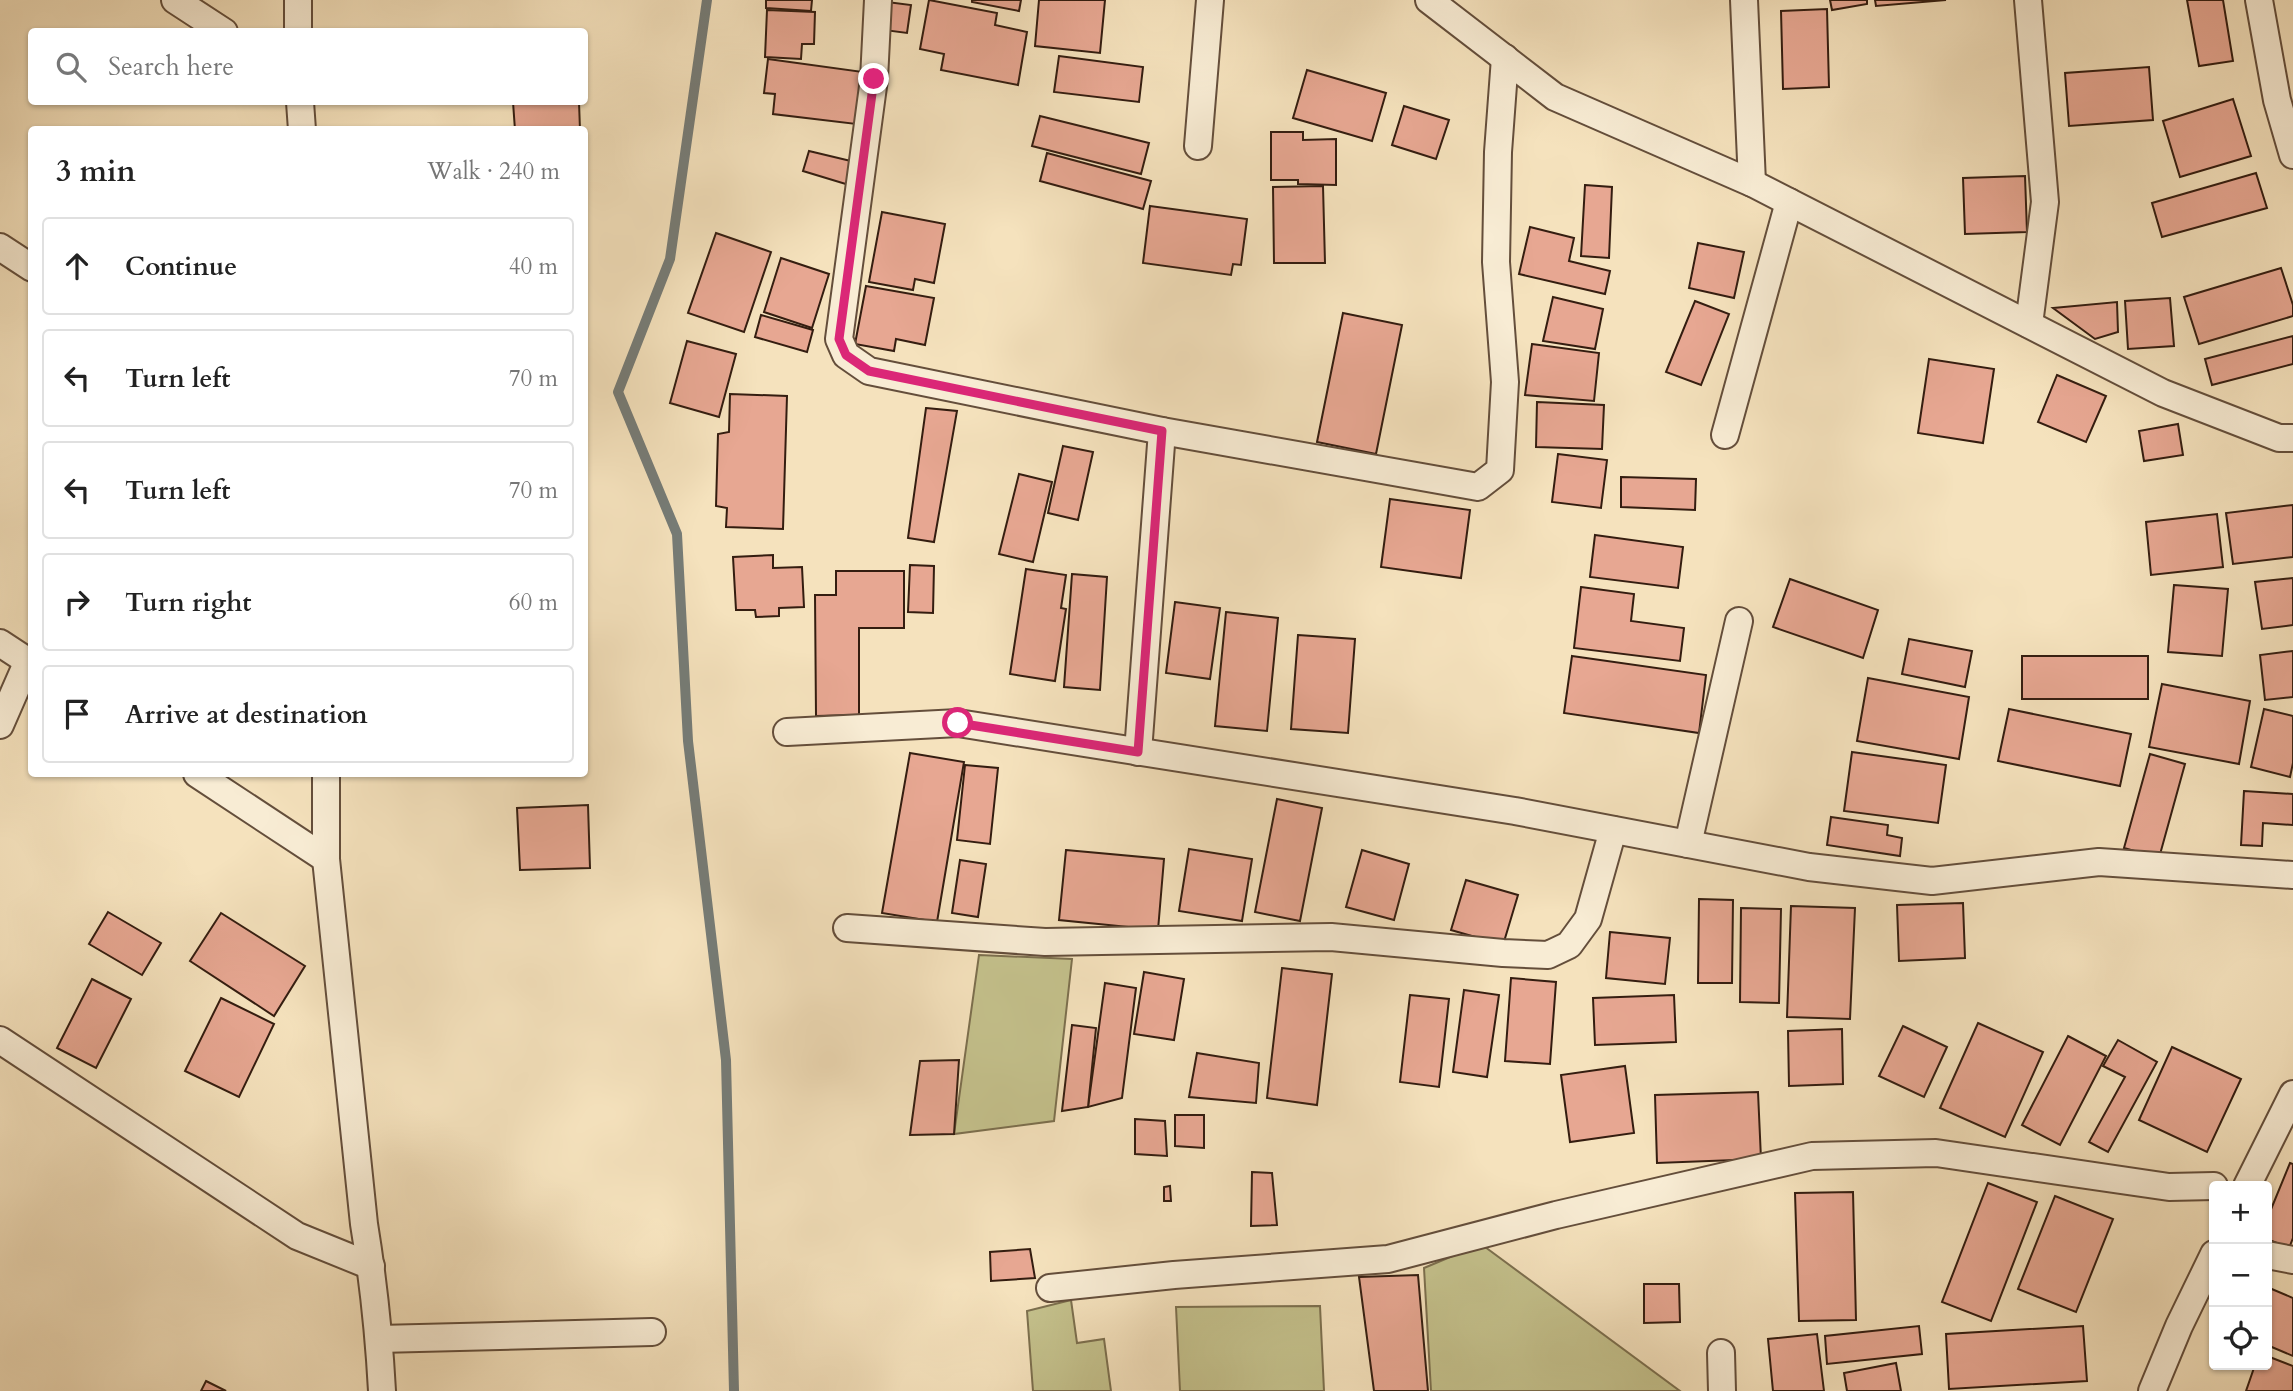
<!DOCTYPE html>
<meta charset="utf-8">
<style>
:root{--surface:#fff;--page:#f2f2f2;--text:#222;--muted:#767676;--line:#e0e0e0}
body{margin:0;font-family:Cardo,serif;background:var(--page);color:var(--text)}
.controls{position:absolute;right:21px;bottom:21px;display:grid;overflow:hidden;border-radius:7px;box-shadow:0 2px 5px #0004}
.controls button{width:63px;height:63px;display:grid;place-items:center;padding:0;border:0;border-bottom:2px solid var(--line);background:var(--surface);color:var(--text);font:35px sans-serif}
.stop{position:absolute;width:21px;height:21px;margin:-16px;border:5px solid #db2777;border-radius:50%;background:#fff}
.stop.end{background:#db2777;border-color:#fff;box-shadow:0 2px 7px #0008}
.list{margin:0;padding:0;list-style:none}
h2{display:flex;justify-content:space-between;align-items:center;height:91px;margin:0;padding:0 28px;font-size:30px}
h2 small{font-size:23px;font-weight:400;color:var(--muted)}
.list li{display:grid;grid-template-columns:46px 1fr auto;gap:21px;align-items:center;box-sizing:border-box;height:98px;margin:0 14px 14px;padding:0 14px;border:2px solid var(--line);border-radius:7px}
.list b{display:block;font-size:26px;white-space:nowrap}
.list em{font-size:23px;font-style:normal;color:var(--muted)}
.icon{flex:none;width:38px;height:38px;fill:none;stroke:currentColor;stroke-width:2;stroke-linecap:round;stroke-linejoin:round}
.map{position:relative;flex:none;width:2293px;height:1391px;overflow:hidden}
.search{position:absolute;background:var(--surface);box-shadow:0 2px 5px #0004;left:28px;top:28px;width:560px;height:77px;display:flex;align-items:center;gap:18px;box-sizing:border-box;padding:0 24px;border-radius:7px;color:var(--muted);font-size:26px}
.panel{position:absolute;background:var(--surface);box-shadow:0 2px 5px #0004;left:28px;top:126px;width:560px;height:651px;border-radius:7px}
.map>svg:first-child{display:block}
</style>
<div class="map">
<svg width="2293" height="1391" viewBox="0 0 2293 1391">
<rect width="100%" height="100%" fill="#f5e2bd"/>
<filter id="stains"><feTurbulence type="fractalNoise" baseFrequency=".00286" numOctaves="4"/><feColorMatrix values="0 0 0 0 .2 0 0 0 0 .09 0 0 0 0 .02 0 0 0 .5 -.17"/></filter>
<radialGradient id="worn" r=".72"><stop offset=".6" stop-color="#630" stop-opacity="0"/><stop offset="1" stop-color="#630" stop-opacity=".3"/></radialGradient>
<!-- green -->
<g fill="#c4c18c" stroke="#7c6f4e" stroke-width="2">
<path d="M 979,955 L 1072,959 L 1054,1121 L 954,1134 Z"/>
<path d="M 1481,1244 L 1680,1391 L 1431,1391 L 1424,1268 Z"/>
<path d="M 1071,1300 L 1077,1343 L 1104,1339 L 1111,1391 L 1033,1391 L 1027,1311 Z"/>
<path d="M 1320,1306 L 1324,1391 L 1180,1391 L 1176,1307 Z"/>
</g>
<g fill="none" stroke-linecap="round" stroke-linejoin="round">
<!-- stream -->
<path stroke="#767c77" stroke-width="10" d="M 707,0 L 670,259 L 618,392 L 677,534 L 688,741 L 726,1060 L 734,1391"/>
</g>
<!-- building -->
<g fill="#e7a792" stroke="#341d10" stroke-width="2">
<path d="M 766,0 L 812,0 L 811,11 L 766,8 Z"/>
<path d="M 929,0 L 997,13 L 995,25 L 1027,32 L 1018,85 L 941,70 L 944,54 L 920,49 Z"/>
<path d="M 972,0 L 1021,0 L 1019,11 L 972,2 Z"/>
<path d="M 1039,0 L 1105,0 L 1100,53 L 1035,46 Z"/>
<path d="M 1830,0 L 1867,0 L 1867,4 L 1832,10 Z"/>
<path d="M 1875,0 L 1946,0 L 1876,6 Z"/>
<path d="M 2187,0 L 2223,0 L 2233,61 L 2199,66 Z"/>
<path d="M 887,2 L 911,5 L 907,33 L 884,30 Z"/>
<path d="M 1827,9 L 1829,87 L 1783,89 L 1781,11 Z"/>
<path d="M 767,10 L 815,12 L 814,44 L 802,44 L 801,59 L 765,57 Z"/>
<path d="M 1059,56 L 1143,67 L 1139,102 L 1054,92 Z"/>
<path d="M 768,59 L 863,72 L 856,124 L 773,114 L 775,94 L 764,93 Z"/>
<path d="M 2149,67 L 2153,120 L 2069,126 L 2065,73 Z"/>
<path d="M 1307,70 L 1386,93 L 1372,141 L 1293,118 Z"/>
<path d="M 2233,99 L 2251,156 L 2180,177 L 2163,121 Z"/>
<path d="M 513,102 L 579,102 L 580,130 L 515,130 Z"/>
<path d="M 1404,106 L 1449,120 L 1436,159 L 1392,145 Z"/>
<path d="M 1040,116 L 1149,143 L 1141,174 L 1032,146 Z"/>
<path d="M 1271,132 L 1303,132 L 1303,140 L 1336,139 L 1336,185 L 1298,184 L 1298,180 L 1271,180 Z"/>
<path d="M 809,151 L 855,162 L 849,185 L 803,171 Z"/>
<path d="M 1047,153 L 1151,181 L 1143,209 L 1040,181 Z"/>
<path d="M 2256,173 L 2267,208 L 2162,237 L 2152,203 Z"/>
<path d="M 2025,176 L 2027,232 L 1965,234 L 1963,178 Z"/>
<path d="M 1585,185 L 1612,187 L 1609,258 L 1581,256 Z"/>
<path d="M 1323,186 L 1325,263 L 1274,263 L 1273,187 Z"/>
<path d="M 1150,206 L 1247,219 L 1241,265 L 1233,264 L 1231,275 L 1143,263 Z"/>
<path d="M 882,212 L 945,224 L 934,283 L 915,279 L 913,290 L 869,282 Z"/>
<path d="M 1530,227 L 1574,238 L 1569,261 L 1610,271 L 1605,294 L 1519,274 Z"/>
<path d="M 716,233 L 771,252 L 744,332 L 688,313 Z"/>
<path d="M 1698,243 L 1744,252 L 1734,298 L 1689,288 Z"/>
<path d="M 781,258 L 829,274 L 812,328 L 764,312 Z"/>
<path d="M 2281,268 L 2293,305 L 2293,316 L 2199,344 L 2184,297 Z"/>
<path d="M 866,286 L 934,298 L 925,345 L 896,339 L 894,351 L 855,344 Z"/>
<path d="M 1553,297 L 1603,309 L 1595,349 L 1543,341 Z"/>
<path d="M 2170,298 L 2174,346 L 2128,349 L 2125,301 Z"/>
<path d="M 1695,301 L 1729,314 L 1701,385 L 1666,372 Z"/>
<path d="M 2117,302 L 2118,332 L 2095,339 L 2053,308 Z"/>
<path d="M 1343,313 L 1402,325 L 1376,454 L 1317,442 Z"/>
<path d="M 761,315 L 813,330 L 807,352 L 755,337 Z"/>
<path d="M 2293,336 L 2293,364 L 2212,385 L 2205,359 Z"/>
<path d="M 687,341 L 736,354 L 719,417 L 670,403 Z"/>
<path d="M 1532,344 L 1599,353 L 1594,401 L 1525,395 Z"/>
<path d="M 1929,359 L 1994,369 L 1983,443 L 1918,433 Z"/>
<path d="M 2057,375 L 2106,396 L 2086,442 L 2038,422 Z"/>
<path d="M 730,394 L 787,396 L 783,529 L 726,527 L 727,508 L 716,506 L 718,434 L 729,432 Z"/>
<path d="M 1537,402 L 1604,405 L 1602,449 L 1536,447 Z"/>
<path d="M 926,408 L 957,411 L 934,542 L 908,538 Z"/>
<path d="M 2178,424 L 2183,455 L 2144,461 L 2139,431 Z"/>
<path d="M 1063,446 L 1093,452 L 1078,520 L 1048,513 Z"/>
<path d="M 1558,454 L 1607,460 L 1601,508 L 1552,502 Z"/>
<path d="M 1019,474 L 1052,482 L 1033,562 L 999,554 Z"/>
<path d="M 1621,477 L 1696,479 L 1695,510 L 1621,507 Z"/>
<path d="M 1390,499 L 1470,510 L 1461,578 L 1381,567 Z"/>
<path d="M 2293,505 L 2293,557 L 2233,564 L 2226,513 Z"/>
<path d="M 2217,514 L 2223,567 L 2151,575 L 2146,522 Z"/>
<path d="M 1595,535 L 1683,547 L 1678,588 L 1590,577 Z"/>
<path d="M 773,555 L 773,568 L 802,567 L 804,607 L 779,608 L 779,616 L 756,617 L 755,610 L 736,610 L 733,557 Z"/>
<path d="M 910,565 L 934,566 L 933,613 L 908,612 Z"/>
<path d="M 1026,569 L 1066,575 L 1061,608 L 1066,609 L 1055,681 L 1010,674 Z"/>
<path d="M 836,571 L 904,571 L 904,628 L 859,628 L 859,715 L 816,716 L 815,595 L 836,595 Z"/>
<path d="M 1072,574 L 1107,577 L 1100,690 L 1064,687 Z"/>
<path d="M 2293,578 L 2293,625 L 2262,629 L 2255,582 Z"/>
<path d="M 1790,579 L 1878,610 L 1863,658 L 1773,627 Z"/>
<path d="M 2174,585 L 2228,589 L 2222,656 L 2168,652 Z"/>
<path d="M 1581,587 L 1634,594 L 1631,621 L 1684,628 L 1680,661 L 1574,648 Z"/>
<path d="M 1175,602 L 1220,608 L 1210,679 L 1166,673 Z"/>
<path d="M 1226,612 L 1278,618 L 1267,731 L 1215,726 Z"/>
<path d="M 1298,635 L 1355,639 L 1348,733 L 1291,729 Z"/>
<path d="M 1909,639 L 1972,651 L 1965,687 L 1902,674 Z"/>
<path d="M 2293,651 L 2293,697 L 2265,700 L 2260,655 Z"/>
<path d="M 1572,656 L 1706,675 L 1699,733 L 1564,713 Z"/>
<rect x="2022" y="656" width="126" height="43"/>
<path d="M 1868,678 L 1969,697 L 1959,759 L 1857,741 Z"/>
<path d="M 2162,684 L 2250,701 L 2239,764 L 2149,747 Z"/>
<path d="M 2009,709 L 2131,734 L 2120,786 L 1998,761 Z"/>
<path d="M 2264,709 L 2293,716 L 2293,763 L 2290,777 L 2251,767 Z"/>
<path d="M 1852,752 L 1946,765 L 1938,823 L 1844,811 Z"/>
<path d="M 910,753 L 964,762 L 937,922 L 882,913 Z"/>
<path d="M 2150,754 L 2185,764 L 2159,858 L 2124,848 Z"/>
<path d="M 965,765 L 998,768 L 990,844 L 957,840 Z"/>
<path d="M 2244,791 L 2293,794 L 2293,825 L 2263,823 L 2262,846 L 2241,845 Z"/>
<path d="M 1277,799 L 1322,808 L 1300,921 L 1255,912 Z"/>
<path d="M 588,805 L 590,868 L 520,870 L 517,808 Z"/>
<path d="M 1831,817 L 1888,825 L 1887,835 L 1902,838 L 1900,856 L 1827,845 Z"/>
<path d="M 1189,849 L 1252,859 L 1242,921 L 1179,911 Z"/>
<path d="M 1066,850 L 1164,859 L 1158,930 L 1059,920 Z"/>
<path d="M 1362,850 L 1409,864 L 1394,920 L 1346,907 Z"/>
<path d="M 960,860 L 986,864 L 978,917 L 952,913 Z"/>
<path d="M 1466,880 L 1518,895 L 1503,945 L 1451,930 Z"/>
<path d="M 1699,899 L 1733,900 L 1732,983 L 1698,983 Z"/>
<path d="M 1963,903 L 1965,958 L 1899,961 L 1897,905 Z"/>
<path d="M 1791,906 L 1855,908 L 1850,1019 L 1787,1017 Z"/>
<path d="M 1741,908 L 1781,909 L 1779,1003 L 1740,1002 Z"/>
<path d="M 108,912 L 161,943 L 142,975 L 89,944 Z"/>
<path d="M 221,913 L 305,966 L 274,1016 L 190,961 Z"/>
<path d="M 1610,932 L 1670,938 L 1665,984 L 1606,978 Z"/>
<path d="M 1282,968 L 1332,974 L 1317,1105 L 1267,1098 Z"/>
<path d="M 1144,972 L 1184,979 L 1174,1040 L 1134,1034 Z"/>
<path d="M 1511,978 L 1556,982 L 1550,1064 L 1505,1061 Z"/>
<path d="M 92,979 L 131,999 L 96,1068 L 57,1048 Z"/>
<path d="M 1105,983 L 1136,988 L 1122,1098 L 1088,1107 Z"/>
<path d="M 1464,990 L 1499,995 L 1487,1077 L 1453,1072 Z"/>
<path d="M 1410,995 L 1449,999 L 1439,1087 L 1400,1082 Z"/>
<path d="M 1674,995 L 1676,1042 L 1595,1045 L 1593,998 Z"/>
<path d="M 221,998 L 274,1024 L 239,1097 L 185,1071 Z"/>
<path d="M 1978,1023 L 2043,1052 L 2005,1137 L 1940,1108 Z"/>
<path d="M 1072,1025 L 1096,1028 L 1088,1107 L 1062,1111 Z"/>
<path d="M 1903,1026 L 1947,1047 L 1924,1097 L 1879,1076 Z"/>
<path d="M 1842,1029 L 1843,1084 L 1789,1086 L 1788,1031 Z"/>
<path d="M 2068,1036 L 2106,1056 L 2060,1145 L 2022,1125 Z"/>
<path d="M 2118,1040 L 2157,1062 L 2108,1152 L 2089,1142 L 2125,1077 L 2103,1066 Z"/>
<path d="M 2172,1047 L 2241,1079 L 2207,1152 L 2139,1120 Z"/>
<path d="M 1197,1053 L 1259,1063 L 1256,1103 L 1189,1097 Z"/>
<path d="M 959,1060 L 954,1134 L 910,1135 L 920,1061 Z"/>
<path d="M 1625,1066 L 1634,1133 L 1570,1142 L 1561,1075 Z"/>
<path d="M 1758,1092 L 1761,1159 L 1657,1163 L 1655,1095 Z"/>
<path d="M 1175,1115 L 1204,1115 L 1204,1148 L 1175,1146 Z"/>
<path d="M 1135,1119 L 1165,1121 L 1167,1156 L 1135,1154 Z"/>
<path d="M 2290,1163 L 2293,1164 L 2293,1238 L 2289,1248 L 2267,1239 L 2267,1219 Z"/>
<path d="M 1252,1172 L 1272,1173 L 1277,1225 L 1251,1226 Z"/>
<path d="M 1988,1183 L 2037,1202 L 1991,1321 L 1942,1302 Z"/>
<path d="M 1170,1186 L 1171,1201 L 1164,1201 L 1164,1187 Z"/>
<path d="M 1853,1192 L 1856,1320 L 1799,1321 L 1795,1193 Z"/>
<path d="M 2055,1196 L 2113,1219 L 2076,1312 L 2018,1289 Z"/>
<path d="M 1030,1249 L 1035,1278 L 991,1281 L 990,1252 Z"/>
<path d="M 1418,1275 L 1428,1391 L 1374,1391 L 1359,1277 Z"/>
<path d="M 1644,1284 L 1679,1284 L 1680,1322 L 1644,1323 Z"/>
<path d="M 2267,1287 L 2293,1298 L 2293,1356 L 2267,1345 Z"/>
<path d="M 1919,1326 L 1922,1354 L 1827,1364 L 1825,1336 Z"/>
<path d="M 2083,1326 L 2087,1381 L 1949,1389 L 1946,1334 Z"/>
<path d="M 1817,1334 L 1824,1391 L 1773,1391 L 1768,1339 Z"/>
<path d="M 2267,1356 L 2293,1366 L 2293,1391 L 2246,1391 L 2255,1365 L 2267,1365 Z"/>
<path d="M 1896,1363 L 1901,1391 L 1847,1391 L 1844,1373 Z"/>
<path d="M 206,1381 L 226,1391 L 201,1391 Z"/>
</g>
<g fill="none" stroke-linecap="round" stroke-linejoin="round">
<!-- street casing -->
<g stroke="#644e3b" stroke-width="30">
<g id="street">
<path d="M 175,0 L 224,32"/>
<path d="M 878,0 L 874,79 L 839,339 L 846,355 L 869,371 L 1162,431 L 1478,487 L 1500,470 L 1505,382 L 1496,262 L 1498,152 L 1505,58"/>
<path d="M 1429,0 L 1555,97 L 1752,183 L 2163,393 L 2279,438 L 2293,438"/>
<path d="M 1744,0 L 1752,183"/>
<path d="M 2028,0 L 2045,202 L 2029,324"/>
<path d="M 2259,0 L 2277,100 L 2293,155"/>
<path d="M 298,32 L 298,0"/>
<path d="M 300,102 L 302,130"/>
<path d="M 1198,146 L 1210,0"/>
<path d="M 0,247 L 32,268"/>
<path d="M 1725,435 L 1789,202"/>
<path d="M 0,643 L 32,664"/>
<path d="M 0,725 L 28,661"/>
<path d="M 787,732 L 958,723 L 1515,811 L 1809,867 L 1932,881 L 2099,862 L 2293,875"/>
<path d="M 1138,752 L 1162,431"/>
<path d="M 197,774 L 326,859"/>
<path d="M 326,774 L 326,859 L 364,1224 C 373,1279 379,1335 382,1391"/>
<path d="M 1688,844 L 1739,621"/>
<path d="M 847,928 L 1045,942 L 1331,937 L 1503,953 L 1548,955 L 1569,945 L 1588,919 L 1613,830"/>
<path d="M 0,1040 L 297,1236 L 371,1266"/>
<path d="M 2247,1186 L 2293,1094"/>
<path d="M 2267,1255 L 2293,1260"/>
<path d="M 1050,1288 L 1174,1275 L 1388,1259 L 1556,1215 L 1812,1156 L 1936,1153 L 2169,1187 L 2214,1186"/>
<path d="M 379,1339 L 652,1332"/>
<path d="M 1721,1353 L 1722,1391"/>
<path d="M 2152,1391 L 2179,1326 L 2214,1254"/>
</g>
</g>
<!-- street -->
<use href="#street" stroke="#f8ecd4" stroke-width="26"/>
</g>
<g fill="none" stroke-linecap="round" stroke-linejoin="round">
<!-- route -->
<path stroke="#db2777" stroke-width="9" d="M 874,79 L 839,339 L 846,355 L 869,371 L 1162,431 L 1138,752 L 958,723"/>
</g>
<rect width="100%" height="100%" filter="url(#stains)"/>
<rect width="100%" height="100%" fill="url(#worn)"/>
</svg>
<div class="controls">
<button>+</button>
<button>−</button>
<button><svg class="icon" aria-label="locate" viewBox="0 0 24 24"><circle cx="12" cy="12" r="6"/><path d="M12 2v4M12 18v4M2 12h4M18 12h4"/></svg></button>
</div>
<div class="stop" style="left:958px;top:723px"></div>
<div class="stop end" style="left:874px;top:79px"></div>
<div class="search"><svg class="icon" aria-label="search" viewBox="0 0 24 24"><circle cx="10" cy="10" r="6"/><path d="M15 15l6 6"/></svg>Search here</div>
<section class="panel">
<h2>3 min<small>Walk · 240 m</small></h2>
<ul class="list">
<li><svg class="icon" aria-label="ahead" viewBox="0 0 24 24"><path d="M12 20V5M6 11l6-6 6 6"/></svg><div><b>Continue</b></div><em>40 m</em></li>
<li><svg class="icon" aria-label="left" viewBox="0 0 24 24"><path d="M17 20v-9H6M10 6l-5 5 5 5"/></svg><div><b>Turn left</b></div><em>70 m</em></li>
<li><svg class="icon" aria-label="left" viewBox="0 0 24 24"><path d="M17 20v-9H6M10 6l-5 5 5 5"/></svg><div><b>Turn left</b></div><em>70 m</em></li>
<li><svg class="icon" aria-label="right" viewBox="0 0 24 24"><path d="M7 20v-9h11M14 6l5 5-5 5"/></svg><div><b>Turn right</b></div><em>60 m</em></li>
<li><svg class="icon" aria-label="arrive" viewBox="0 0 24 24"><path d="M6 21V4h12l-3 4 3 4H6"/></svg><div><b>Arrive at destination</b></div></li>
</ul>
</section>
</div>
